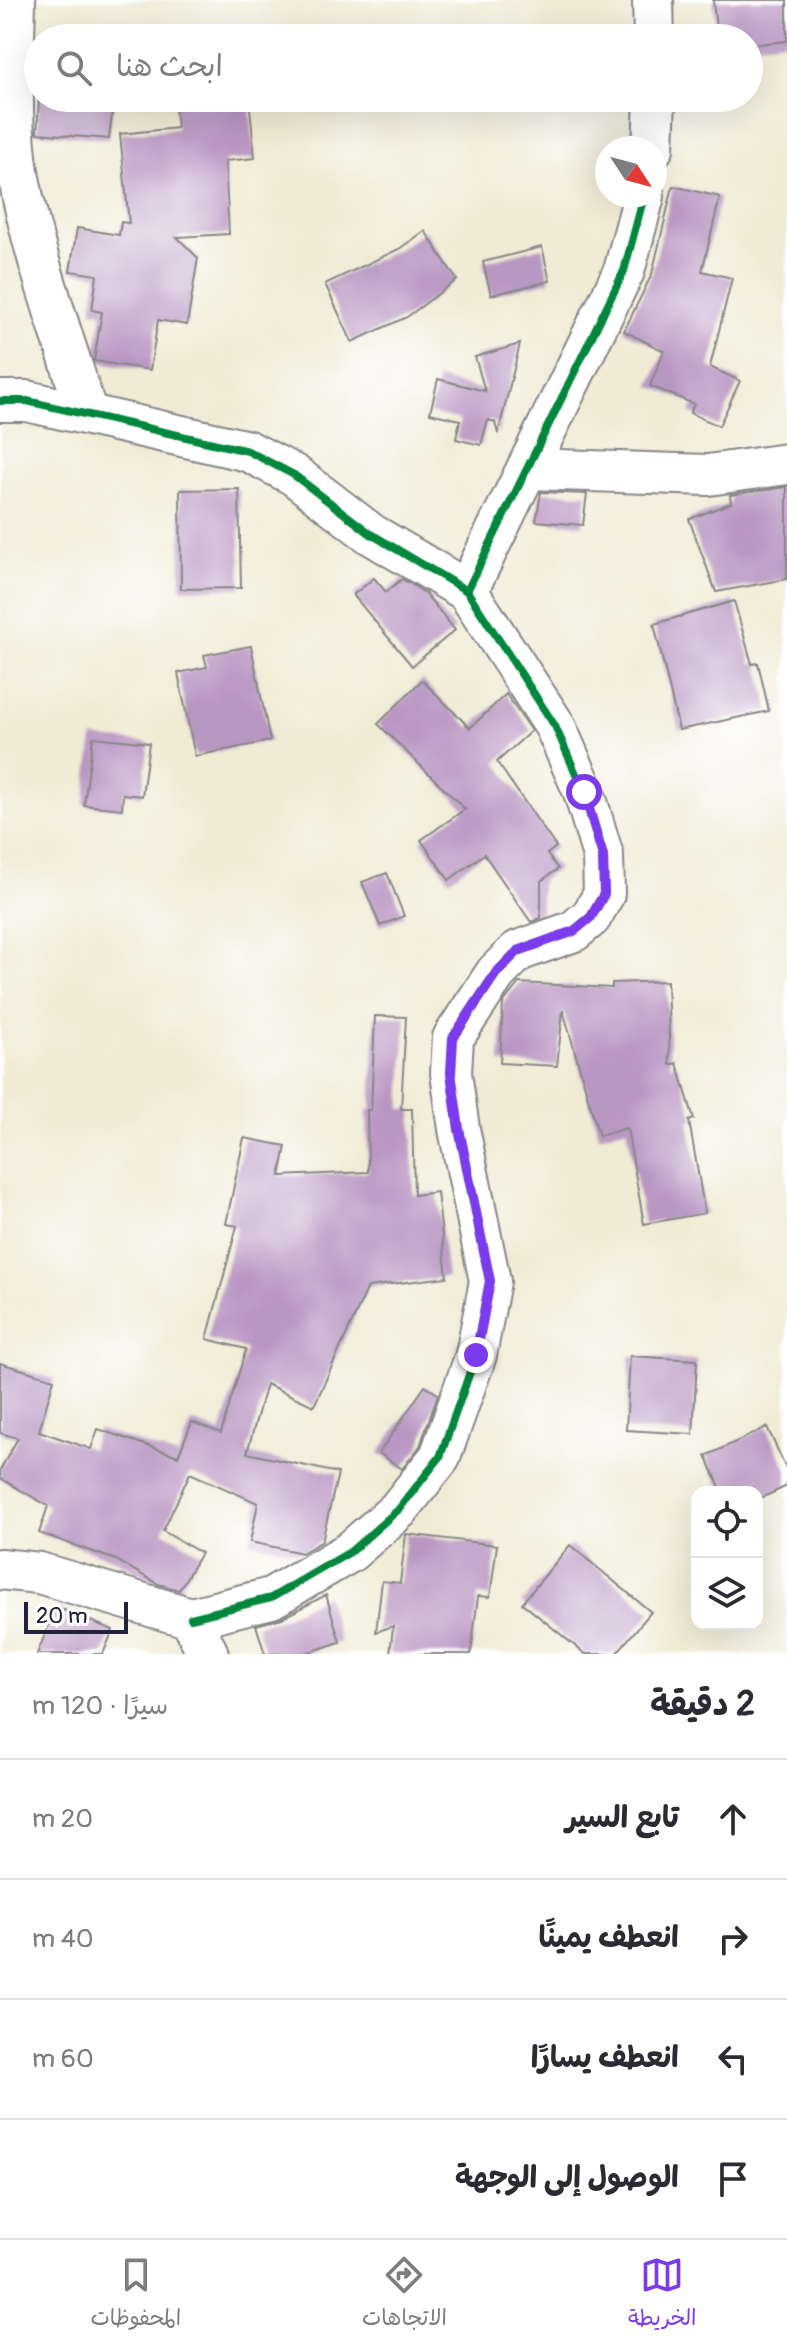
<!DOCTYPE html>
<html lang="ar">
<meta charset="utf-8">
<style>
:root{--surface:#fff;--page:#f2f2f3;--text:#2b2b33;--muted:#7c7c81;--line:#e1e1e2;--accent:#7c3aed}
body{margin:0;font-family:Pangolin,"Playpen Sans Arabic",sans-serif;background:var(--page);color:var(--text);direction:rtl}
.controls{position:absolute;right:24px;bottom:24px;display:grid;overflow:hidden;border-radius:16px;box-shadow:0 8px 32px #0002}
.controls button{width:72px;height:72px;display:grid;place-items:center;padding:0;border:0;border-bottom:2px solid var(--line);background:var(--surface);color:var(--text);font:40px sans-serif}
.compass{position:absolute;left:595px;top:136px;width:72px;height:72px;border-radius:50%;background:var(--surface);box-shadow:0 8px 32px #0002;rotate:126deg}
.scale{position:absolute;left:24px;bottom:20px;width:104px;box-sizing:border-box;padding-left:8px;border:4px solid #22223b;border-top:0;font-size:22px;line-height:28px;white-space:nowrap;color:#22223b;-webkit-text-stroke:6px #fff;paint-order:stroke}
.stop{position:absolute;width:24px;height:24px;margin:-18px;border:6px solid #7c3aed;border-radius:50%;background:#fff}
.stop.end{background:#7c3aed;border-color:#fff;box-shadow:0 2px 8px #0008}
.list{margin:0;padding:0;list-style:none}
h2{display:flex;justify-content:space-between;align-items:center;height:104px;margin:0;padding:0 32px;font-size:34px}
h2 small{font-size:26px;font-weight:400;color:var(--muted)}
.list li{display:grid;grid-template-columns:52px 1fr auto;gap:24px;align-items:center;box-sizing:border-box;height:120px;padding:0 32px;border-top:2px solid var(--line)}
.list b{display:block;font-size:30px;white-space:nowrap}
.list em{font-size:26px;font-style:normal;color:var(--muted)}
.icon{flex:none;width:44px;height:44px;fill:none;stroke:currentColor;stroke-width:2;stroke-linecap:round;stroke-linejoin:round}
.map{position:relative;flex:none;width:787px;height:1654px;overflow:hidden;direction:ltr}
.search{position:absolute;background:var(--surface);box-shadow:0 8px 32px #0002;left:24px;right:24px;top:24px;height:88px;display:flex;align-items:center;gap:20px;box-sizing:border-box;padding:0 28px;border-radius:44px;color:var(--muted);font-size:30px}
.sheet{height:584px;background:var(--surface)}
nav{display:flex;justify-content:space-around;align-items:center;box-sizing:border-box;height:112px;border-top:2px solid var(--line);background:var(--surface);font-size:22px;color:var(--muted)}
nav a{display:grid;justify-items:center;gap:4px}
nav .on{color:var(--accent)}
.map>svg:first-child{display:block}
</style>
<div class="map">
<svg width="787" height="1654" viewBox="0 0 787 1654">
<rect width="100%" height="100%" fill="#fff"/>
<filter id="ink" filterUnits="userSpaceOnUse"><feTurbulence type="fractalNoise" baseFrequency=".0125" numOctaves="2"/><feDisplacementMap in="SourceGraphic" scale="16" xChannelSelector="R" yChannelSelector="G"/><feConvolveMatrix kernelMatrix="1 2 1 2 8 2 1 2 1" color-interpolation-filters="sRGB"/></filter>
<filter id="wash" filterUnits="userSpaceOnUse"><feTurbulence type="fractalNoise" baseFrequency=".006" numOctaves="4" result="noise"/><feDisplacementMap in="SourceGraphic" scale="32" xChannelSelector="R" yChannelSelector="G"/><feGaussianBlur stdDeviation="1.8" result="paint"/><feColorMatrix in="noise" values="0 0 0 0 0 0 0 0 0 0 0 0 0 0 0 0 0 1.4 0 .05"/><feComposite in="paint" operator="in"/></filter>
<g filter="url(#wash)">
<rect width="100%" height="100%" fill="#efebd4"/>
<g id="blocks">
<!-- building -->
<g fill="#b997c3">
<path d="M 713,0 L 787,0 L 787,41 L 749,45 L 749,38 L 717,38 Z"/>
<path d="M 39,98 L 114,98 L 109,139 L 37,133 Z"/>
<path d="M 174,98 L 249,98 L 255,158 L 225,161 L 229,234 L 177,237 L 198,258 L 187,325 L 158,320 L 150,370 L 94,361 L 102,312 L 92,310 L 97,275 L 70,271 L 77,228 L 119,235 L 121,222 L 129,223 L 120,134 L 177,128 Z"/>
<path d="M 673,186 L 720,197 L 702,271 L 732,278 L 710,367 L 740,381 L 719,426 L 690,413 L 694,404 L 650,386 L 664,351 L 624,331 L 652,274 Z"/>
<path d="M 425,231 L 457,280 L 407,317 L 352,342 L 325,284 L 399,249 Z"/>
<path d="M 542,247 L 550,281 L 491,295 L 483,262 Z"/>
<path d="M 520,344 L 498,434 L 495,422 L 488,420 L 481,445 L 456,439 L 460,420 L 430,413 L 438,379 L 485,391 L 475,357 Z"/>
<path d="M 787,487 L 787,579 L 716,592 L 689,519 L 731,503 L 730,495 Z"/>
<path d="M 239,489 L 241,588 L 181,589 L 180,490 Z"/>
<path d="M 541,492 L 587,494 L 583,525 L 536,521 Z"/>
<path d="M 374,578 L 386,592 L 402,579 L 425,593 L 455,630 L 412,666 L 353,595 Z"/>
<path d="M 734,601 L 752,664 L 758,663 L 769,711 L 679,730 L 654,624 Z"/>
<path d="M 251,646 L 270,741 L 195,756 L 178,673 L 207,667 L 204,655 Z"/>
<path d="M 422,680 L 470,728 L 506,694 L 531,731 L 497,762 L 556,847 L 547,854 L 558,869 L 541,881 L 541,918 L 531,922 L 484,854 L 449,880 L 421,840 L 465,809 L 378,724 Z"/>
<path d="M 93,737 L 149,743 L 142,796 L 123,794 L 122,809 L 84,805 Z"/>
<path d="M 387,873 L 404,916 L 380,926 L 362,882 Z"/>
<path d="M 667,981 L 670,1065 L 677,1063 L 694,1119 L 689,1121 L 705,1213 L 644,1224 L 627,1128 L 599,1136 L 563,1010 L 557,1066 L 500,1063 L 503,1003 L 519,983 L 612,988 L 612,983 Z"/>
<path d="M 375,1016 L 406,1017 L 401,1109 L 412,1109 L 414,1195 L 437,1192 L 447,1277 L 368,1287 L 314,1406 L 266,1384 L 247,1453 L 338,1473 L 322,1541 L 302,1553 L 250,1542 L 258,1503 L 190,1473 L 163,1531 L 201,1553 L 179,1590 L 158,1584 L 116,1560 L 39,1533 L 48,1506 L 0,1478 L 0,1470 L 18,1438 L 0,1433 L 0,1363 L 54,1379 L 39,1431 L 91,1449 L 98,1429 L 178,1456 L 192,1422 L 221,1433 L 246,1349 L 207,1339 L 237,1226 L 226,1224 L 244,1138 L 286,1146 L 280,1176 L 368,1172 L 367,1110 L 371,1110 Z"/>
<path d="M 630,1356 L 697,1360 L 693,1434 L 626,1430 Z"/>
<path d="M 425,1386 L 438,1394 L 420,1446 L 402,1469 L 379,1453 Z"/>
<path d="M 767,1427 L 787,1470 L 787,1486 L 757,1500 L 757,1492 L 722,1492 L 706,1456 Z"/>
<path d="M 406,1534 L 497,1545 L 490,1597 L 478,1596 L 471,1654 L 390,1654 L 393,1626 L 376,1632 L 382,1581 L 400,1583 Z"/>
<path d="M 570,1545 L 651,1612 L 616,1654 L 585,1654 L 522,1603 Z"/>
<path d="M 326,1595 L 340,1642 L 303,1654 L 265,1654 L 256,1625 L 282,1618 Z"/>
<path d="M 56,1607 L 113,1630 L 103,1654 L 37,1654 Z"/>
</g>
</g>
</g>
<g filter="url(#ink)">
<use href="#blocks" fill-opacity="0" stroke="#888688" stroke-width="2"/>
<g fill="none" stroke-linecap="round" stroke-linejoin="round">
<!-- minor casing -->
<g stroke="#888688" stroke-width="44">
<g id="minor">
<path d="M 15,0 C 14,58 9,120 19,178 C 34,258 63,336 87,414"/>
<path d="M 653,0 L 654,38"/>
<path d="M 653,148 L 655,98"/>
<path d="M 0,401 L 27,401 L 248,451 L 294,475 L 371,534 L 467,591"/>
<path d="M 529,469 L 708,475 L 787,464"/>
<path d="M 0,1569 L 39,1573 L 191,1618 L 208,1654"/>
<path d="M 191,1618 L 271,1598 L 350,1552 L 398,1510 L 440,1457 L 476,1355 L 490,1281 L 459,1129 L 451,1073 L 453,1038 L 496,973 L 518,951 L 574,931 L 591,917 L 604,894 L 603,856 L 584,792 L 555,726 L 467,591 L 624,271 L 644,196"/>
</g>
</g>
<!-- minor -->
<use href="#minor" stroke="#fff" stroke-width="40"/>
<!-- cycleway casing -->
<g stroke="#fff" stroke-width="13">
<g id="cycleway">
<path d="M 0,401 L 27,401 L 248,451 L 294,475 L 371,534 L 467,591"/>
<path d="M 191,1618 L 271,1598 L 350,1552 L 398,1510 L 440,1457 L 476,1355 L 490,1281 L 459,1129 L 451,1073 L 453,1038 L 496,973 L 518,951 L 574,931 L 591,917 L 604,894 L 603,856 L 584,792 L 555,726 L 467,591 L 624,271 L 644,196"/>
</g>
</g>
<!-- cycleway -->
<use href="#cycleway" stroke="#00873e" stroke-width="8"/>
</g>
</g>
<g fill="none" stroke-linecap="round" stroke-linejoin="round" filter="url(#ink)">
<!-- route -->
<path stroke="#7c3aed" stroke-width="10" d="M 476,1355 L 490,1281 L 459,1129 L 451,1073 L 453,1038 L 496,973 L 518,951 L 574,931 L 591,917 L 604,894 L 603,856 L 584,792"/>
</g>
</svg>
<div class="controls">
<button><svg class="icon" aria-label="locate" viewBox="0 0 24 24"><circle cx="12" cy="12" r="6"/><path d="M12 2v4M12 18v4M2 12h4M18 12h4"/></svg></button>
<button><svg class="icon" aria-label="layers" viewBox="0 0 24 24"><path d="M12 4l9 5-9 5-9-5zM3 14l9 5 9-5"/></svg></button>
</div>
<svg class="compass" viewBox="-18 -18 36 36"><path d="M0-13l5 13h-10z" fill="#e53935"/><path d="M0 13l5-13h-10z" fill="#7c7c81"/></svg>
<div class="scale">20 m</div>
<div class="stop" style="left:584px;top:792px"></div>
<div class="stop end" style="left:476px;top:1355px"></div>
<div class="search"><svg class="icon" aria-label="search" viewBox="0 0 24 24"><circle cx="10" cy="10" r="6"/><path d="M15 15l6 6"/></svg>ابحث هنا</div>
</div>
<section class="sheet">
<h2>2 دقيقة<small>سيرًا · 120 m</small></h2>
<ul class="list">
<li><svg class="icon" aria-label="ahead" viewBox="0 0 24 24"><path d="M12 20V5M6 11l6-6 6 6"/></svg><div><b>تابع السير</b></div><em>20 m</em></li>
<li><svg class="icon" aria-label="right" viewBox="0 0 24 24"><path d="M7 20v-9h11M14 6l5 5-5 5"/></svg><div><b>انعطف يمينًا</b></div><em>40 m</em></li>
<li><svg class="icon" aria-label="left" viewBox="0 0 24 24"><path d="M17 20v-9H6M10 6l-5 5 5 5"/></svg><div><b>انعطف يسارًا</b></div><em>60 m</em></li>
<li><svg class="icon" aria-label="arrive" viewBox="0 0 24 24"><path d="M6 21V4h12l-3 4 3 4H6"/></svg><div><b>الوصول إلى الوجهة</b></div></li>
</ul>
</section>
<nav>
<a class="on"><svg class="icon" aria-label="map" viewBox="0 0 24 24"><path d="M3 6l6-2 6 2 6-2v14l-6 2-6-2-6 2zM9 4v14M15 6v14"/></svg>الخريطة</a>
<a><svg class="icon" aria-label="directions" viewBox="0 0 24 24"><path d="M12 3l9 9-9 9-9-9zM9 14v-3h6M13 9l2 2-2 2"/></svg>الاتجاهات</a>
<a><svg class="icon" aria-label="saved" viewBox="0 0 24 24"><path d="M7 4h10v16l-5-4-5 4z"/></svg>المحفوظات</a>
</nav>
